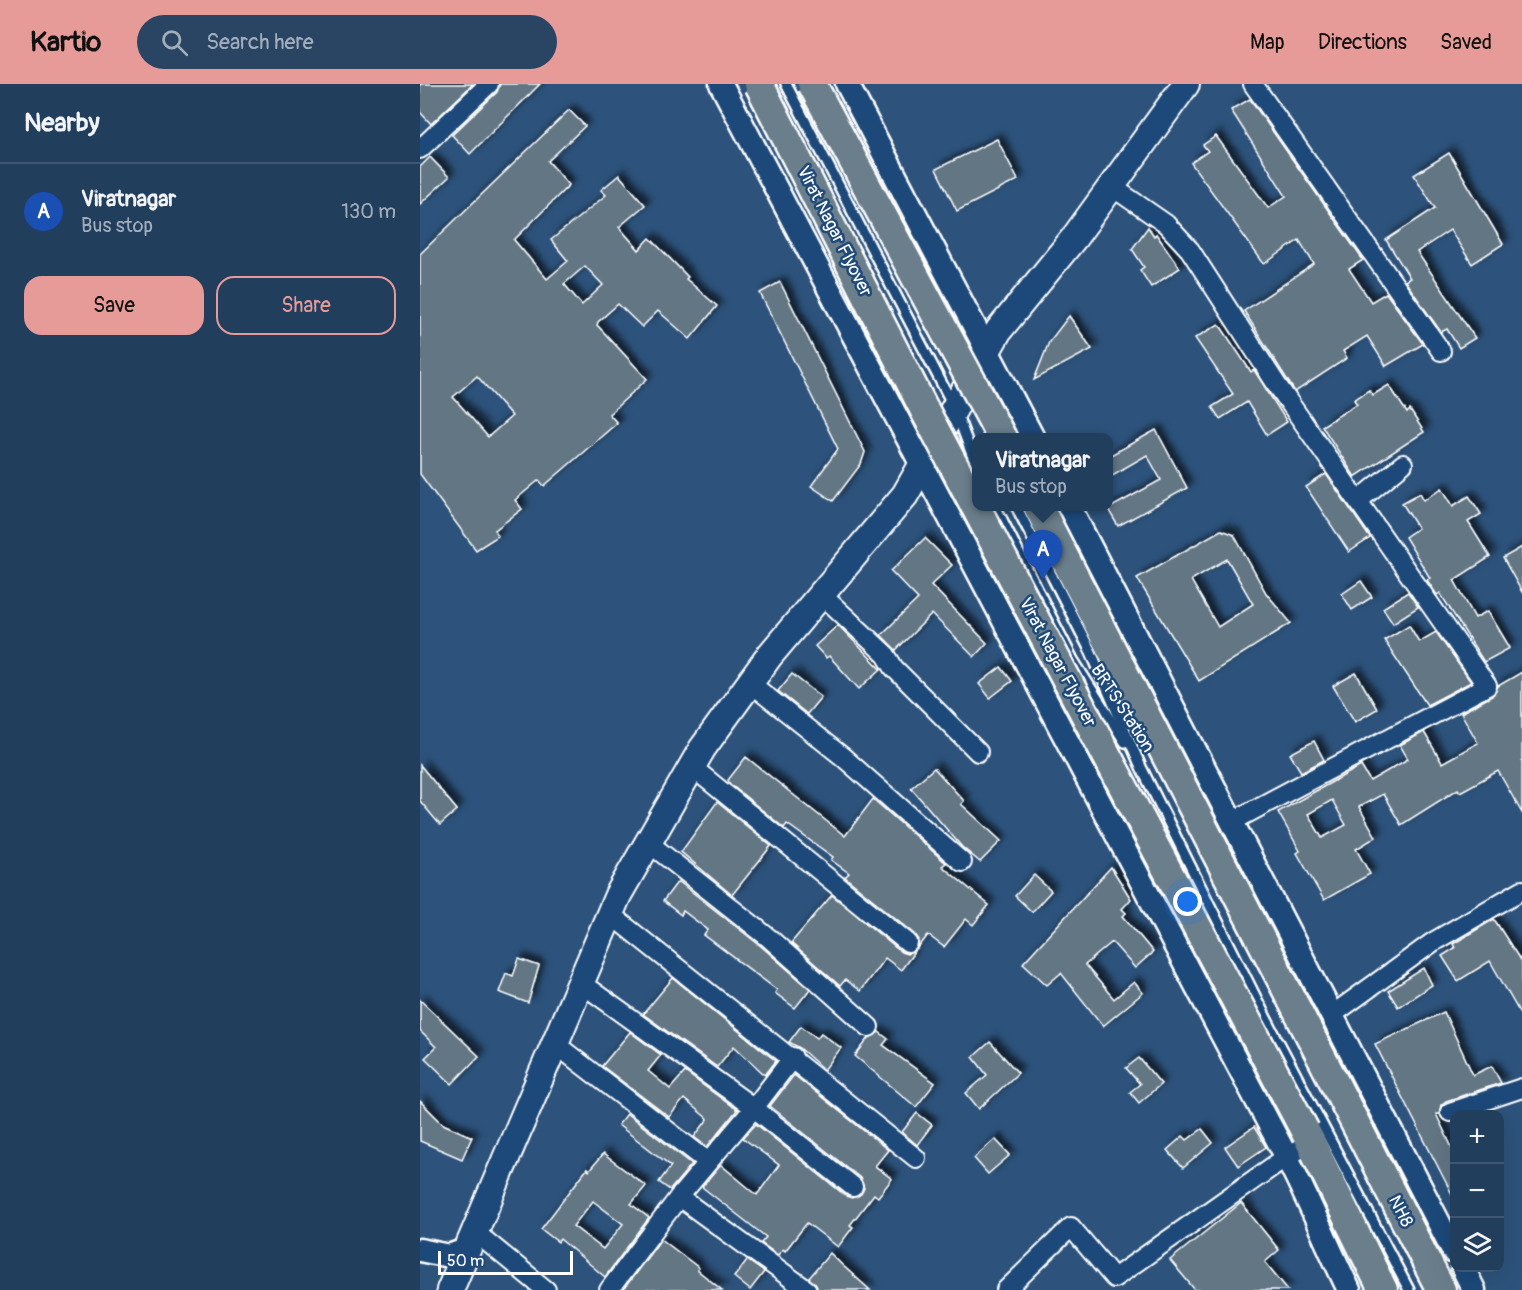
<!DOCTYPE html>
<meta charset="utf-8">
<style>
:root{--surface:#223e5d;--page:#2a4563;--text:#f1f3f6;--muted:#a2aebc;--line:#3f5772;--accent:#e69b98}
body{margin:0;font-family:Pangolin,sans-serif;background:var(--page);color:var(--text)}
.controls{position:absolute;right:18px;bottom:18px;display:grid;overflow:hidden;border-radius:12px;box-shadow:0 6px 24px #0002}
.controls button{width:54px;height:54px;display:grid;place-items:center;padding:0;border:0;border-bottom:2px solid var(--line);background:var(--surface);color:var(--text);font:30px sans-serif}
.scale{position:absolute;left:18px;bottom:15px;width:135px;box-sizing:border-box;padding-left:6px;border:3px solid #fff;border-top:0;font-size:16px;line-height:21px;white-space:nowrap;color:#fff;-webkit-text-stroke:4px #1f4a7a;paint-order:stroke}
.you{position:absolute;left:768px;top:818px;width:21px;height:21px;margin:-15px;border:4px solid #fff;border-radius:50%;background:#1a73e8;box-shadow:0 0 0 9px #1a73e833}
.badge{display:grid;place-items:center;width:39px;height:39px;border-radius:50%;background:var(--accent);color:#fff;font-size:20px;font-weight:700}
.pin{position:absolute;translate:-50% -50px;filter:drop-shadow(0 2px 3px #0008)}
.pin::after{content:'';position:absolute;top:32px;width:21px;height:18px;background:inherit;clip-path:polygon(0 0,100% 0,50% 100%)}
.popup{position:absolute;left:552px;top:349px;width:141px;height:78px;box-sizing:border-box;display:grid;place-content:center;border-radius:12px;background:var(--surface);filter:drop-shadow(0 2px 4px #0005);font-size:20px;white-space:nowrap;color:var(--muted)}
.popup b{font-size:22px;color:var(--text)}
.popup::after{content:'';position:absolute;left:50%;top:100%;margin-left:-12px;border:12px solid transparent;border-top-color:var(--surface)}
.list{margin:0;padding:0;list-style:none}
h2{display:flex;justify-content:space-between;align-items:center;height:78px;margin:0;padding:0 24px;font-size:26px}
h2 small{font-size:20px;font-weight:400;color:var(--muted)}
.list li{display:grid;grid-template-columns:39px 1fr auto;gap:18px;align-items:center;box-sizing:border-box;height:96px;padding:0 24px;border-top:2px solid var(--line)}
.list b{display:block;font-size:22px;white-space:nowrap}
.list p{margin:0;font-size:20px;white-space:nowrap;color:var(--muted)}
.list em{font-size:20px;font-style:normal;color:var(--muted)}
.actions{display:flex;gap:12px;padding:18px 24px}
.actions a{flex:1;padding:14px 0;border:2px solid var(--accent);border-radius:18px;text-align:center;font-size:21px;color:var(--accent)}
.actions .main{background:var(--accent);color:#111}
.icon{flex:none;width:33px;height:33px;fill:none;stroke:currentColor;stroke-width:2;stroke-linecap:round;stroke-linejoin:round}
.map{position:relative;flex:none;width:1102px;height:1206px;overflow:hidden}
header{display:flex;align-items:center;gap:36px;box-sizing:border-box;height:84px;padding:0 30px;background:var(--accent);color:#111}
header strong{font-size:28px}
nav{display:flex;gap:33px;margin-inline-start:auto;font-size:21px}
.search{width:420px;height:54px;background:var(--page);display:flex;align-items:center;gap:15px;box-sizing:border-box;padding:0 21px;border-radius:33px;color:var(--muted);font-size:22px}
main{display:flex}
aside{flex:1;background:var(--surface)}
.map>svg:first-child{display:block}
</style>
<header>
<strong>Kartio</strong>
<div class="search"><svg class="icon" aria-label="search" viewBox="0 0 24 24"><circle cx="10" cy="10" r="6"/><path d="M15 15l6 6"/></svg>Search here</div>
<nav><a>Map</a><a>Directions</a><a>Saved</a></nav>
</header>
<main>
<aside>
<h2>Nearby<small></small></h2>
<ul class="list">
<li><span class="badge" style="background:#1a4fb4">A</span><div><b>Viratnagar</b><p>Bus stop</p></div><em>130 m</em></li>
</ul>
<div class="actions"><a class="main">Save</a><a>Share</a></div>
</aside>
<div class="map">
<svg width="1102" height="1206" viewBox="0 0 1102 1206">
<defs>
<filter id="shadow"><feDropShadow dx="5.5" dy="-5.5" stdDeviation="3" flood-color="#0009"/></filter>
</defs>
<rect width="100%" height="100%" fill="#2d537c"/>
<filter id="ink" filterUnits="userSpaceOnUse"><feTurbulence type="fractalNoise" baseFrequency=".0167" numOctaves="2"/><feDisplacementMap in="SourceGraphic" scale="12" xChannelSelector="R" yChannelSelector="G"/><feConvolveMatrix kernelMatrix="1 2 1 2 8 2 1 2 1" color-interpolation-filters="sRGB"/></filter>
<g filter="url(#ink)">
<!-- building -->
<g fill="#637684" stroke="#fff" stroke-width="1.5" fill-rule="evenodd" filter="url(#shadow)">
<path d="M 0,0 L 53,0 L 11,40 L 0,28 Z"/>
<path d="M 80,0 L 120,0 L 50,70 L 32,51 L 77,8 Z"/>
<path d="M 830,15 L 943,176 L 929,185 L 951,218 L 966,209 L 1003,260 L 966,282 L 947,252 L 923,267 L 927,274 L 875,308 L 824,227 L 894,180 L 879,156 L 844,180 L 771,79 L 788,67 L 783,61 L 796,52 L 848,124 L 866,112 L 811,26 Z"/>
<path d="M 149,26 L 165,42 L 128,77 L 149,101 L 94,156 L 127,195 L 148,177 L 131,156 L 186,111 L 181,106 L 199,91 L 225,121 L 199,143 L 219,166 L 230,154 L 268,193 L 266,195 L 297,222 L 270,255 L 238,227 L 222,243 L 198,220 L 178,238 L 177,241 L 227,295 L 189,330 L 197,339 L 124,402 L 119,396 L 95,416 L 102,425 L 75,446 L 78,452 L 56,466 L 0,390 L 0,170 ZM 165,182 L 183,201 L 162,221 L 144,200 ZM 57,292 L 92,332 L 68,353 L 33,313 Z"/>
<path d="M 577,55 L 598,96 L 537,127 L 516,85 Z"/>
<path d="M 1029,69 L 1083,160 L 1052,180 L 1030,146 L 997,168 L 1055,254 L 1039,264 L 1027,245 L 1021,248 L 985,197 L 990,194 L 966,156 L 1015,124 L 994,91 Z"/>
<path d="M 10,73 L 29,93 L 0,120 L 0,83 Z"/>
<path d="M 728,143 L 734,152 L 736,150 L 760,184 L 731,203 L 720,186 L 724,183 L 712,165 Z"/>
<path d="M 360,198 L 445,368 L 441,380 L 413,417 L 391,402 L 418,365 L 340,209 Z"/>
<path d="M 649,232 L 672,265 L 614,296 L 629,258 Z"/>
<path d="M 799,240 L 831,288 L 834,286 L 867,338 L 847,351 L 827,318 L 800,335 L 792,323 L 813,310 L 775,254 Z"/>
<path d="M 969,301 L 987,329 L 990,326 L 1004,348 L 935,393 L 902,342 L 937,320 L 934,316 L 949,306 L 953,311 Z"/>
<path d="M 736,346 L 767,404 L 698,442 L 688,425 L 741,396 L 727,371 L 689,393 L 689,372 Z"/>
<path d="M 906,390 L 950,454 L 929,468 L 886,403 Z"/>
<path d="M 1022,404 L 1033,422 L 1049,412 L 1061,430 L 1048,438 L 1070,473 L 1034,496 L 1055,534 L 1068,527 L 1090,564 L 1064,578 L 1020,509 L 1017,511 L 1007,496 L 1010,494 L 985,453 L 998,444 L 982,419 L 1000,409 L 1004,416 Z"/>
<path d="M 801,446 L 814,451 L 846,509 L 871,539 L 779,597 L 717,494 ZM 807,475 L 833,520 L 798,543 L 771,496 Z"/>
<path d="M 505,454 L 532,481 L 511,501 L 567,559 L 554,573 L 512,530 L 476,566 L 461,551 L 498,515 L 471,487 Z"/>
<path d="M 1102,463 L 1102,508 L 1083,474 Z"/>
<path d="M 941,497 L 952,513 L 932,526 L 922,510 Z"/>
<path d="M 988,508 L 998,523 L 973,539 L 963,524 Z"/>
<path d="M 418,541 L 461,585 L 439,605 L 409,572 L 406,574 L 395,562 Z"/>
<path d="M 989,541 L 999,558 L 1016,548 L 1051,598 L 1007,621 L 964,556 Z"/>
<path d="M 581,583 L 592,597 L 570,614 L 559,600 Z"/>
<path d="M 1102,588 L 1102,729 L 1078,687 L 1040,708 L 1038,705 L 981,741 L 963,710 L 939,723 L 956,753 L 936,765 L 950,790 L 904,816 L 877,769 L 880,767 L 858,728 L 941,682 L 950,697 L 988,675 L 980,661 L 1004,648 L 1022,679 L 1058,659 L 1041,629 L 1072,612 L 1078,602 ZM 912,716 L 926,741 L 902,754 L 888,730 Z"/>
<path d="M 936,589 L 957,625 L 935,638 L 913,602 Z"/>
<path d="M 372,590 L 401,613 L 387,630 L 358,607 Z"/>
<path d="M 894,657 L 904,676 L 881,688 L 870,670 Z"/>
<path d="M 326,673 L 425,752 L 453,715 L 526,779 L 522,782 L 569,821 L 553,841 L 546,835 L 524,863 L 508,851 L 498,864 L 499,856 L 495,850 L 425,793 L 429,789 L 411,776 L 413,773 L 367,740 L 364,744 L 310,700 L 308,696 Z"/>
<path d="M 0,681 L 37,726 L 20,741 L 0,717 Z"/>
<path d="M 514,684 L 544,717 L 541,720 L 581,757 L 560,778 L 542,763 L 491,704 Z"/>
<path d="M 297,718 L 351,762 L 312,811 L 261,768 Z"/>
<path d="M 691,783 L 711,815 L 702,825 L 706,829 L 703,832 L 733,868 L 715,884 L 692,858 L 665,881 L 694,915 L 714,898 L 723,909 L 683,942 L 641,889 L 627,901 L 603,879 Z"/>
<path d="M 614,791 L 631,807 L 612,828 L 595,812 Z"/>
<path d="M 258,797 L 342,863 L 390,905 L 375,924 L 355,909 L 357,906 L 284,851 L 288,846 L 263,827 L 261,831 L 243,817 Z"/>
<path d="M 412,811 L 481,868 L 487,870 L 495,867 L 481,886 L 465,874 L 440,907 L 425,896 L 420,902 L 371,859 Z"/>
<path d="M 1074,835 L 1102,879 L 1102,933 L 1070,877 L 1038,897 L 1022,872 L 1035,864 L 1033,860 Z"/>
<path d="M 99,875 L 119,882 L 108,919 L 79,908 L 86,889 L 93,892 Z"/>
<path d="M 1004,884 L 1012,901 L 978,923 L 968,907 Z"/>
<path d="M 253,894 L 356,977 L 345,991 L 314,962 L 297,983 L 223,930 Z"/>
<path d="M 0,916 L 59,972 L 32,1000 L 5,974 L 16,963 L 0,947 Z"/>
<path d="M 1024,928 L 1053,991 L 1072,982 L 1081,999 L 1026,1017 L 1021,1021 L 1019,1030 L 1016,1030 L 1035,1070 L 1035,1116 L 955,960 Z"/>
<path d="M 381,942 L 397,954 L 401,949 L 421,964 L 404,986 L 380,964 L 369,958 Z"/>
<path d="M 210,948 L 241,971 L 228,987 L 250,1005 L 265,988 L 317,1026 L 287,1063 L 274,1053 L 288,1035 L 264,1015 L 249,1033 L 182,982 Z"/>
<path d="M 459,948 L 468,955 L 463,961 L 515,999 L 496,1023 L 435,972 L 449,954 Z"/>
<path d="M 570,958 L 598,989 L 559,1025 L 546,1009 L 567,991 L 553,973 Z"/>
<path d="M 719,974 L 741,1000 L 719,1019 L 710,1008 L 720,1000 L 706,984 Z"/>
<path d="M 374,991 L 468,1066 L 455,1082 L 472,1095 L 458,1113 L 454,1110 L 430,1141 L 433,1143 L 418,1163 L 387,1139 L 365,1167 L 363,1165 L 358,1171 L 341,1159 L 346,1153 L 282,1103 L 301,1081 L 337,1111 L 359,1081 L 323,1054 L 336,1040 L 426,1112 L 432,1114 L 441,1110 L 444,1104 L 440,1094 L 350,1022 Z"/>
<path d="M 0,1017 L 23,1040 L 52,1053 L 42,1075 L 0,1057 Z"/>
<path d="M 497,1029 L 512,1041 L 497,1061 L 482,1048 Z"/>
<path d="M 207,1030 L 272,1080 L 250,1106 L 239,1098 L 251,1082 L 198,1041 Z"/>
<path d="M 834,1043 L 846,1063 L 818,1082 L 805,1063 Z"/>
<path d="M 782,1045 L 793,1059 L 763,1084 L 747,1066 L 763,1052 L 767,1056 Z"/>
<path d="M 575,1055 L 590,1071 L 568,1090 L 554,1074 Z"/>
<path d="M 183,1070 L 226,1102 L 211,1120 L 229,1134 L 185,1193 L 140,1155 L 138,1158 L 121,1145 L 167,1085 L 169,1087 ZM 173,1117 L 203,1140 L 183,1165 L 153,1142 Z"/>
<path d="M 821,1119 L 859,1166 L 845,1178 L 868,1206 L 775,1206 L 750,1176 Z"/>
<path d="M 241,1155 L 279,1184 L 277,1186 L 302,1206 L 203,1206 Z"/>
<path d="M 410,1169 L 422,1181 L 450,1206 L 398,1206 L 389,1194 Z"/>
<path d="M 327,1176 L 344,1188 L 330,1206 L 314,1193 Z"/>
</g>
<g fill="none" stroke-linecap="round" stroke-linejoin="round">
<!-- service casing -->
<g stroke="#fff" stroke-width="14">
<g id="service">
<path d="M 366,0 L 534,323 L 557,384"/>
<path d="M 575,422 L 653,576 L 705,658"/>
<path d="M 596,422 L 671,568 L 721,683 L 846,934 L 989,1206"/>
</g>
</g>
<!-- minor casing -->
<g stroke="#fff" stroke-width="22">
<g id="minor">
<path d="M 833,0 L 1021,267"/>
<path d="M 0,65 L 69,0"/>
<path d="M 691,102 L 746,140 L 770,166 L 857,301 L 938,417 L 983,380"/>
<path d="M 401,510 L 466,571 L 474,584 L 558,668"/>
<path d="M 330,599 L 423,673 L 542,778"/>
<path d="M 272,683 L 488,859"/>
<path d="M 813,737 L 1067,602 L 938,417"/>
<path d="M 229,759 L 349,854 L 449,943"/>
<path d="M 190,830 L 496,1074"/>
<path d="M 161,899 L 334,1024 L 259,1113"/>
<path d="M 912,931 L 1013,858 L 1102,806"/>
<path d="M 134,959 L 287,1077"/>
<path d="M 373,973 L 334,1024 L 433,1103"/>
<path d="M 1030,1028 L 1102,1004"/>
<path d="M 55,1148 L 126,1206"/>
<path d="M 189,1206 L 259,1113 L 387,1206"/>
<path d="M 586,1206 L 651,1143 L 694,1194 L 866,1073 L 891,1059"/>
</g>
</g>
<!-- tertiary casing -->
<g stroke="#fff" stroke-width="27">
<g id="tertiary">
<path d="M 301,0 C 489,356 677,713 865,1070 C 888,1114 907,1161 929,1206"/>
<path d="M 427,0 L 613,354"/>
<path d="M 649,422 L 1034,1168"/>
<path d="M 0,1166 L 29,1172 L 48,1165"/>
<path d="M 1043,1184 L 1054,1206"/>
</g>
</g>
<!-- secondary casing -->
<g stroke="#fff" stroke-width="30">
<path id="secondary" d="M 30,1206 L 198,811 L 282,665 L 350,571 L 485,411 L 579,246 L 654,154 L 766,0"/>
</g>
<!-- primary casing -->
<g stroke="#fff" stroke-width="33">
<g id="primary">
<path d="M 618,422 L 1021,1206"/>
<path d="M 885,1047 L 963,1206"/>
</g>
</g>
<!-- service -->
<use href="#service" stroke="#1f4a7a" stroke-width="9"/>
<!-- minor -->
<use href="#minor" stroke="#1f4a7a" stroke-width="18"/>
<!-- tertiary -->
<use href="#tertiary" stroke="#1f4a7a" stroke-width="22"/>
<!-- secondary -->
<use href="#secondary" stroke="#1f4a7a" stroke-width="26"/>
<!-- primary -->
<use href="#primary" stroke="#6b7e8b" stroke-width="28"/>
<!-- primary-bridge casing -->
<g stroke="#fff" stroke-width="33" stroke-linecap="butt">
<g id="primary-bridge">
<path d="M 339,0 L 505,327 L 885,1047"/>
<path d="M 392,0 L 582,354"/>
</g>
</g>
<!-- primary-bridge -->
<use href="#primary-bridge" stroke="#6b7e8b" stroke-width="28"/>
</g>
</g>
<g text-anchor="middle" stroke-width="5" stroke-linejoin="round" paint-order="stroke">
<!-- street labels -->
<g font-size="18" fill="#fff" stroke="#1f4a7a">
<text transform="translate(415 147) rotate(63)" y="6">Virat Nagar Flyover</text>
<text transform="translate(638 578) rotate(62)" y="6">Virat Nagar Flyover</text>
<text transform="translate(703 624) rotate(57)" y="6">BRTS Station</text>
<text transform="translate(981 1127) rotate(63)" y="6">NH8</text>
</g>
</g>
</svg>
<div class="controls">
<button>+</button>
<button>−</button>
<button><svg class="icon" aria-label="layers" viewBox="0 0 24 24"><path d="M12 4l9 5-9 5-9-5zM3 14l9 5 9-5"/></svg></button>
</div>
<div class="scale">50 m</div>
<div class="you"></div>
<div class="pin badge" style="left:623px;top:496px;background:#1a4fb4">A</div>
<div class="popup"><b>Viratnagar</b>Bus stop</div>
</div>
</main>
